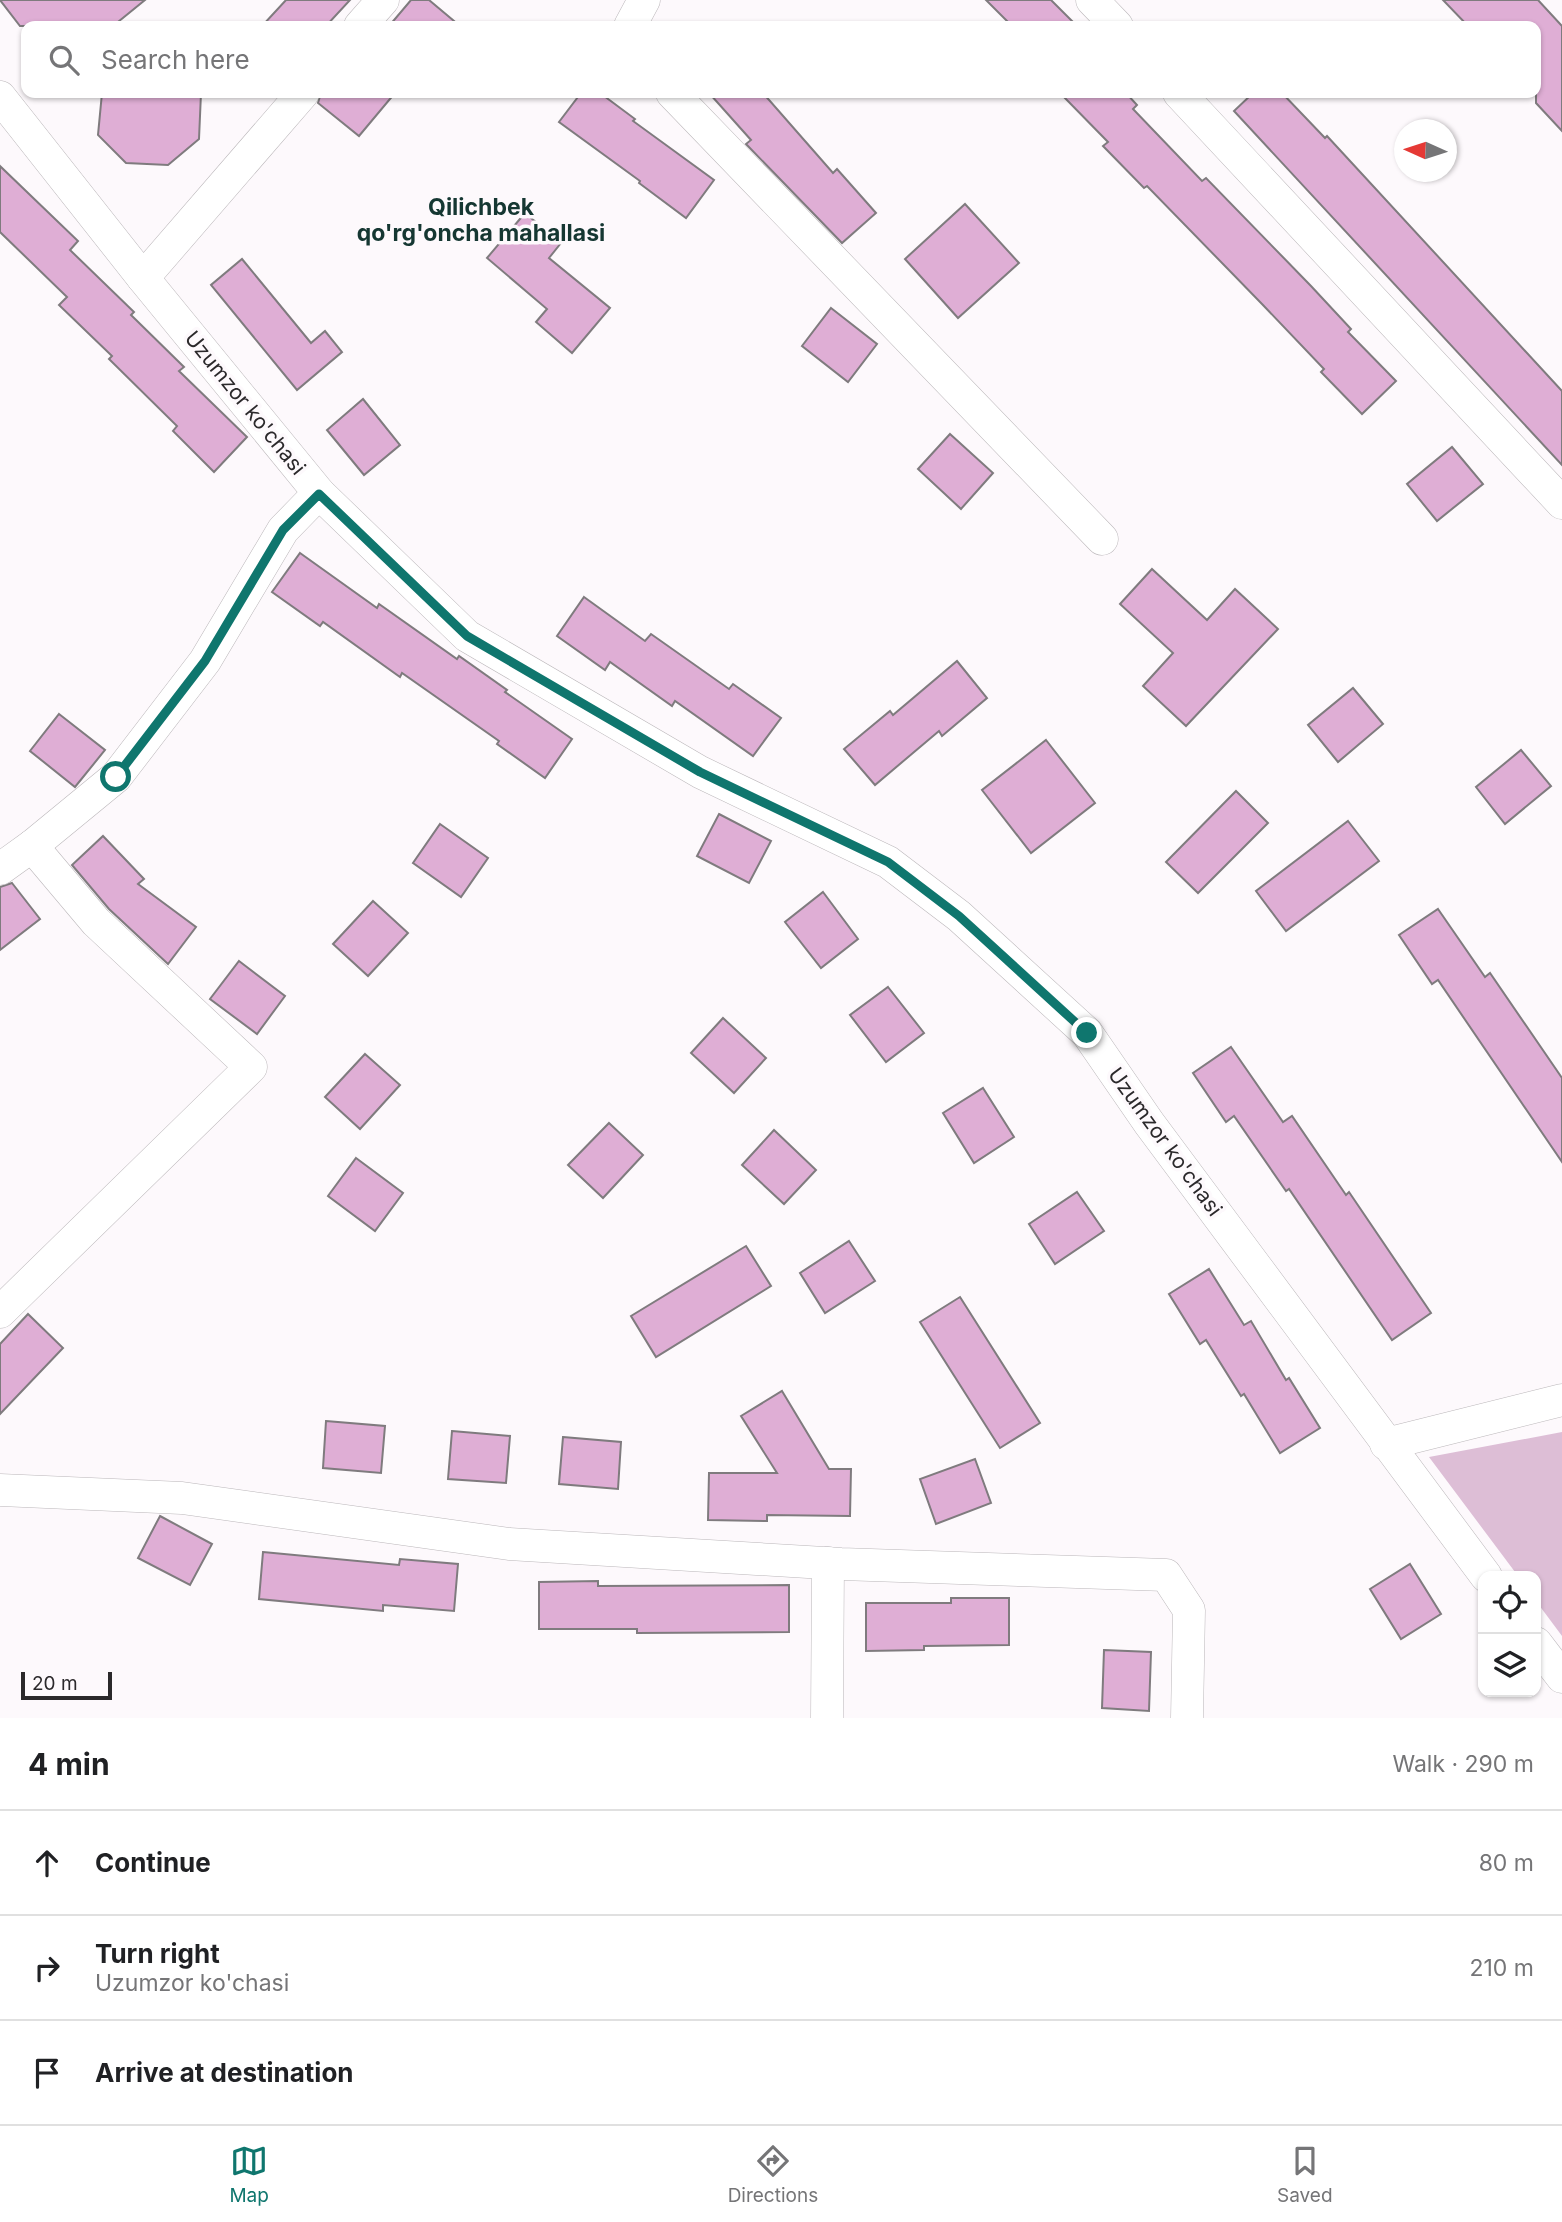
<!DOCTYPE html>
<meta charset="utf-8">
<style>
:root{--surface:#fff;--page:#f6f6f6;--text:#202124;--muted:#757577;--line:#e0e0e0;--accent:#0f766e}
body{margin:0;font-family:Inter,sans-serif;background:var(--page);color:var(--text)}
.controls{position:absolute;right:21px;bottom:21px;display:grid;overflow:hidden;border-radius:14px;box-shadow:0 2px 5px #0004}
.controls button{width:63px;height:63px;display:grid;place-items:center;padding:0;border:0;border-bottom:2px solid var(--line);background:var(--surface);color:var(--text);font:35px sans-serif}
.compass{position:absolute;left:1394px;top:119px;width:63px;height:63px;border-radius:50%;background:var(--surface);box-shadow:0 2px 5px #0004;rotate:273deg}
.scale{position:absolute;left:21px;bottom:18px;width:91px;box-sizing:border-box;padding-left:7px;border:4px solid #2b292b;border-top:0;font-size:19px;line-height:24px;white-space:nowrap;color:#2b292b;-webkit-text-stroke:5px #fdf9fc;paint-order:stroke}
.stop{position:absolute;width:21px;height:21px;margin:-16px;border:5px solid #0f766e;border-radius:50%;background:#fff}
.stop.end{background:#0f766e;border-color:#fff;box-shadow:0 2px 7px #0008}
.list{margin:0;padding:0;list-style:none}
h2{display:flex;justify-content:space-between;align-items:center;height:91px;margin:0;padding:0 28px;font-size:30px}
h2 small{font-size:23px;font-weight:400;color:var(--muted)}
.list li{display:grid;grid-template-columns:46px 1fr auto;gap:21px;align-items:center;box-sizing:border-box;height:105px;padding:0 28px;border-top:2px solid var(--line)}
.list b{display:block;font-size:26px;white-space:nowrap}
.list p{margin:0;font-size:23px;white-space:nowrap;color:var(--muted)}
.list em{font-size:23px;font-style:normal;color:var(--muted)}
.icon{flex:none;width:38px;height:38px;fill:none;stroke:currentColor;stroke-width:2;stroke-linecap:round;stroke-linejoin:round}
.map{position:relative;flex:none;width:1562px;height:1718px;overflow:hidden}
.search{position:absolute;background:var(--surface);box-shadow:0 2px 5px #0004;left:21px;right:21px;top:21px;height:77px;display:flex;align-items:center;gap:18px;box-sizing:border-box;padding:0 24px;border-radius:14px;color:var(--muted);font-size:26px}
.sheet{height:406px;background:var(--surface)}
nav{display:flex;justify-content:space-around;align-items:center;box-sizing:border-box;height:98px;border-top:2px solid var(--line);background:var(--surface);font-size:19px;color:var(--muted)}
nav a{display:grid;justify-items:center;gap:4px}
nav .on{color:var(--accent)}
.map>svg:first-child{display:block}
</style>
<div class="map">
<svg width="1562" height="1718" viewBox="0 0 1562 1718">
<rect width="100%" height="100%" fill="#fdf9fc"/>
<!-- green -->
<path fill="#ddbed6" d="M 1562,1432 L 1562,1636 L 1536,1601 L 1536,1576 L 1518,1576 L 1429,1457 Z"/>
<!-- building -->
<g fill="#dfaed5" stroke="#7f7b7e" stroke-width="2">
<path d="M 0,0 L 145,0 L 113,26 L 20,26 Z"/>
<path d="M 286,0 L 350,0 L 326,26 L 262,26 Z"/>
<path d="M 411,0 L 429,0 L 460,26 L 389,26 Z"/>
<path d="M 986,0 L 1051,0 L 1077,26 L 1012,26 Z"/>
<path d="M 1443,0 L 1538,0 L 1562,26 L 1562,131 L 1536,103 L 1536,26 L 1468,26 Z"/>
<path d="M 102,93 L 201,93 L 199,139 L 168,165 L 126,163 L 98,135 Z"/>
<path d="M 321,93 L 395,93 L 359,136 L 318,103 Z"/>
<path d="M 581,93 L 600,93 L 635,119 L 633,121 L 714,180 L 686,218 L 639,183 L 640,181 L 559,122 Z"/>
<path d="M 709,93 L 763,93 L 833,173 L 837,169 L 876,213 L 842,243 L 746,144 L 751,140 Z"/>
<path d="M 1060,93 L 1126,93 L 1137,105 L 1133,109 L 1202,181 L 1206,178 L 1311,286 L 1351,329 L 1348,332 L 1396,381 L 1362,414 L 1321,372 L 1324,369 L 1262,304 L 1147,186 L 1144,188 L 1103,146 L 1108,142 Z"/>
<path d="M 1253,93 L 1282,93 L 1325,138 L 1327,136 L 1562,391 L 1562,465 L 1234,111 Z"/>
<path d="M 0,166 L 78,241 L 70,250 L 134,312 L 131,315 L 184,367 L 179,371 L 247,437 L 214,472 L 173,431 L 177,426 L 109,359 L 112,356 L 59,305 L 67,297 L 0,232 Z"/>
<path d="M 965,204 L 1019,263 L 958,318 L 905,259 Z"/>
<path d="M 525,213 L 561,243 L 549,258 L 610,308 L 572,353 L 536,322 L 547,309 L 487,258 Z"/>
<path d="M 242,259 L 311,343 L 325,331 L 342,352 L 297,390 L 211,285 Z"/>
<path d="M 831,308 L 877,344 L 848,382 L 802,346 Z"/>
<path d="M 363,399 L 400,445 L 364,475 L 327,430 Z"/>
<path d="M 950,434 L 993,473 L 961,509 L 918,469 Z"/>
<path d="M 1452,447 L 1483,484 L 1437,521 L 1407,484 Z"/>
<path d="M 300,553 L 377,608 L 379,604 L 457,659 L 459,656 L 507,690 L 505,692 L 572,739 L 545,778 L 497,744 L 499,741 L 402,673 L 400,677 L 323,622 L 320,626 L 272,592 Z"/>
<path d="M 1152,569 L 1207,620 L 1235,589 L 1278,629 L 1186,726 L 1143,686 L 1173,653 L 1120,604 Z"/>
<path d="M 584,597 L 645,641 L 651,634 L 729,689 L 733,684 L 781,718 L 753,756 L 675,701 L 672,706 L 610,662 L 605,670 L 557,636 Z"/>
<path d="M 957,661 L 987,698 L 942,736 L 939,731 L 875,785 L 844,749 L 890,711 L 893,715 Z"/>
<path d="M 1353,688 L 1383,724 L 1338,762 L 1308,725 Z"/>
<path d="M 59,714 L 105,750 L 75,787 L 30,751 Z"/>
<path d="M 1046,740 L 1095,803 L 1031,853 L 982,790 Z"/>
<path d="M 1521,750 L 1551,786 L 1505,824 L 1476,787 Z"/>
<path d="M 1236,791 L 1268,823 L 1198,893 L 1166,862 Z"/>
<path d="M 719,814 L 771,841 L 749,883 L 697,856 Z"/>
<path d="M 1348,821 L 1379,861 L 1286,931 L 1256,891 Z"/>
<path d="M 440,824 L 488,858 L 461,897 L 413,863 Z"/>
<path d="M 103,836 L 144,879 L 138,884 L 196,927 L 168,964 L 109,909 L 72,865 Z"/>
<path d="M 12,883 L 40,919 L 0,950 L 0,887 Z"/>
<path d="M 823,892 L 858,939 L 821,968 L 785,922 Z"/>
<path d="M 373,901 L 408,933 L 368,976 L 333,944 Z"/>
<path d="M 1438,909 L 1485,977 L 1490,973 L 1562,1078 L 1562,1162 L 1438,980 L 1432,984 L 1399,935 Z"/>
<path d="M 239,961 L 285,996 L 257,1034 L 210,999 Z"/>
<path d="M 888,987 L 924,1033 L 886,1062 L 850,1015 Z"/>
<path d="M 723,1018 L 766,1058 L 734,1093 L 691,1053 Z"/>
<path d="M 1231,1047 L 1283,1122 L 1292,1116 L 1346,1195 L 1349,1192 L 1431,1313 L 1392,1340 L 1289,1189 L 1286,1191 L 1234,1116 L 1226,1122 L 1193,1073 Z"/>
<path d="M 365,1054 L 400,1085 L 360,1129 L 325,1097 Z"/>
<path d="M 983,1088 L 1014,1137 L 974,1163 L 943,1113 Z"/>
<path d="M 609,1123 L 643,1155 L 603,1198 L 568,1165 Z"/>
<path d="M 774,1130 L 816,1170 L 784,1204 L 742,1165 Z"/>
<path d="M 356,1158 L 403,1193 L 375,1231 L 328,1196 Z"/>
<path d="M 1077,1192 L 1104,1231 L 1055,1264 L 1029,1224 Z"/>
<path d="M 849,1241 L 875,1281 L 825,1313 L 800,1273 Z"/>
<path d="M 746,1246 L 771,1286 L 656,1357 L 631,1316 Z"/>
<path d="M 1209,1269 L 1244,1325 L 1251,1321 L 1286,1380 L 1289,1378 L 1320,1428 L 1280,1453 L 1244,1394 L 1241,1396 L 1206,1340 L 1200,1344 L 1169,1294 Z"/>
<path d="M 960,1297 L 1040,1423 L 1000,1448 L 920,1322 Z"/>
<path d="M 28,1314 L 63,1348 L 0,1414 L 0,1344 Z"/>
<path d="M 782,1391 L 829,1469 L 851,1469 L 850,1516 L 767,1515 L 767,1521 L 708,1520 L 709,1473 L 777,1473 L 741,1416 Z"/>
<path d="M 326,1421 L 385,1426 L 381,1473 L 323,1468 Z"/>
<path d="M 452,1431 L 510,1436 L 506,1483 L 448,1479 Z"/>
<path d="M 563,1437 L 621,1442 L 618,1489 L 559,1484 Z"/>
<path d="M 975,1459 L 991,1503 L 936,1524 L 920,1479 Z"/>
<path d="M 160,1516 L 212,1544 L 190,1585 L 138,1558 Z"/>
<path d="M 263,1552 L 399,1565 L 400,1559 L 458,1564 L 454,1611 L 383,1605 L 383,1611 L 259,1599 Z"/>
<path d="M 1410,1564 L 1441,1614 L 1401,1639 L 1370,1589 Z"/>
<path d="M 598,1581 L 598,1586 L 789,1585 L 789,1632 L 637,1633 L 637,1629 L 539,1629 L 539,1582 Z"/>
<path d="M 951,1598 L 1009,1598 L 1009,1645 L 924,1646 L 924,1650 L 866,1651 L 866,1603 L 951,1603 Z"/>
<path d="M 1104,1650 L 1151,1652 L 1149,1711 L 1102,1708 Z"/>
</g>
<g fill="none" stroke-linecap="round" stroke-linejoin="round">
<!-- street casing -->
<g stroke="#bbb7ba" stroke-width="33">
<g id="street">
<path d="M 1092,0 L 1117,26"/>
<path d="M 360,26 L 383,0"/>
<path d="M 630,26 L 644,0"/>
<path d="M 672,93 L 1102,539"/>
<path d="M 1179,93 L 1562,503"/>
<path d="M 0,97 L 143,278 L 319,493 L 467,636 L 700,772 L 888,862 L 959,916 L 1087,1033 L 1149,1123 L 1486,1576"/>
<path d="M 143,278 L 303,93"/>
<path d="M 0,869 L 32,846 L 116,777 L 205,661 L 283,530 L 319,493"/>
<path d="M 0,1312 L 251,1067 L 96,922 L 32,846"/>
<path d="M 1386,1444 L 1562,1400"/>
<path d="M 0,1490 L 182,1498 L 509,1544 L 841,1564 L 1166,1575 L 1189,1610 L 1187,1718"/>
<path d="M 1536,1643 L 1562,1677"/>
<path d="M 827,1718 L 828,1563"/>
</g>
</g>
<!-- street -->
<use href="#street" stroke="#fff" stroke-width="32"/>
</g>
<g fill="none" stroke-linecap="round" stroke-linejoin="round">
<!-- route -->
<path stroke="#0f766e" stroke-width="9" d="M 116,777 L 205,661 L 283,530 L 319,494 L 467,636 L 700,772 L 888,862 L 959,916 L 1087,1033"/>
</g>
<g text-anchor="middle" stroke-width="7" stroke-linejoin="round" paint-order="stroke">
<!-- street labels -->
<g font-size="21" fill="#2b292b" stroke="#fdf9fc">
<text transform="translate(245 403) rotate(51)" y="7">Uzumzor ko'chasi</text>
<text transform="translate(1165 1142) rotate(54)" y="7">Uzumzor ko'chasi</text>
</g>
<!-- neighbourhood labels -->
<g font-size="23" font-weight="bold" fill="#153732" stroke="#fdf9fc">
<text x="481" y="215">Qilichbek<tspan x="481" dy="26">qo'rg'oncha mahallasi</tspan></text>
</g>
</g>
</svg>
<div class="controls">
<button><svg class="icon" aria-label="locate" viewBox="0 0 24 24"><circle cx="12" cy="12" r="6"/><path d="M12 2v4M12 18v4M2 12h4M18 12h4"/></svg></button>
<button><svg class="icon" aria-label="layers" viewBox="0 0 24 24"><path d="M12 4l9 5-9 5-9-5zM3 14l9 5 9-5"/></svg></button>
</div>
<svg class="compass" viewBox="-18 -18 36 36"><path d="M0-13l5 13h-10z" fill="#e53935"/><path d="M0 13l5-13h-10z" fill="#757577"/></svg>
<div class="scale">20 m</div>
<div class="stop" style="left:116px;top:777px"></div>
<div class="stop end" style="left:1087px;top:1033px"></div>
<div class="search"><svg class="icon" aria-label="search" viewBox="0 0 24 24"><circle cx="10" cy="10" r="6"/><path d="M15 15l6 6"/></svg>Search here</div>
</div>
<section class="sheet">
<h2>4 min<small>Walk · 290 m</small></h2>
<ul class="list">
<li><svg class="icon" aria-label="ahead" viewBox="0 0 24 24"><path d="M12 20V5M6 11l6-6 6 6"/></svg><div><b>Continue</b></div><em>80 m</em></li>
<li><svg class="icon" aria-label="right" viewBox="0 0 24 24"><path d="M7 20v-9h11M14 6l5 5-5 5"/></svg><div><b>Turn right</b><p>Uzumzor ko'chasi</p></div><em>210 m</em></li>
<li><svg class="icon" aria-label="arrive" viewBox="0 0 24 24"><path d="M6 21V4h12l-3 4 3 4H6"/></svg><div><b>Arrive at destination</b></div></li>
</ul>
</section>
<nav>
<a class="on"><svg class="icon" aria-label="map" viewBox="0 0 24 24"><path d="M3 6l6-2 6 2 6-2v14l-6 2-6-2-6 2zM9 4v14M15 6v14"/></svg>Map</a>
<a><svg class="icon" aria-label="directions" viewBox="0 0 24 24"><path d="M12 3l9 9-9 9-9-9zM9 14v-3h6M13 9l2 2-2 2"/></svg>Directions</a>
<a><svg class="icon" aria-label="saved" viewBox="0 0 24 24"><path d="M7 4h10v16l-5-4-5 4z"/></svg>Saved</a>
</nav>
